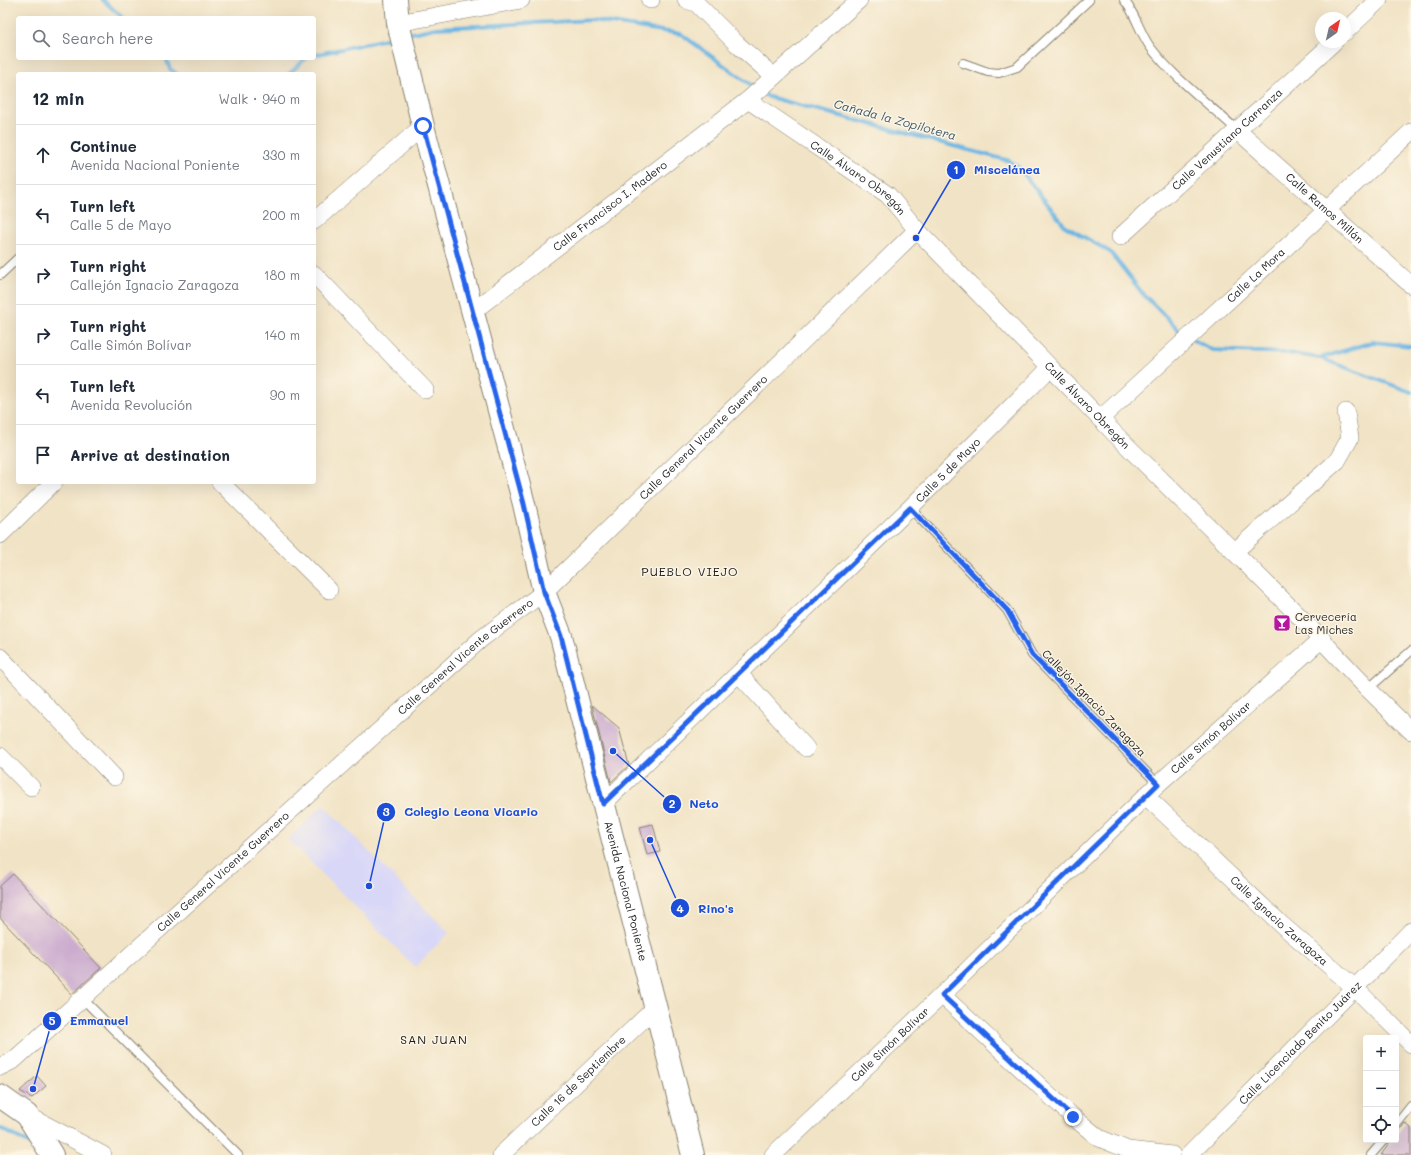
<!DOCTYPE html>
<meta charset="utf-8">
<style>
:root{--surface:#fff;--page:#f2f2f3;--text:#1f2937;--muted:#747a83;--line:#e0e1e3}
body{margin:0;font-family:Mali,sans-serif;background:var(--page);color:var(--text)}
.controls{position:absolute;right:12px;bottom:12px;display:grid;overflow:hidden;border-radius:4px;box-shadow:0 4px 16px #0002}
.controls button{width:36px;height:36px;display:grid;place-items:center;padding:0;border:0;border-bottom:1px solid var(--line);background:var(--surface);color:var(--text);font:20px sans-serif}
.compass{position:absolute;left:1315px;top:12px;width:36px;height:36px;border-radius:50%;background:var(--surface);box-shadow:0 4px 16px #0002;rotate:34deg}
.stop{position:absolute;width:12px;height:12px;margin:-9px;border:3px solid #2563eb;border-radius:50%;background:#fff}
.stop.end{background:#2563eb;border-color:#fff;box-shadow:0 1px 4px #0008}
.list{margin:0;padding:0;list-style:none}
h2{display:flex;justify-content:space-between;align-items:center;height:52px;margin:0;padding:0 16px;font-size:17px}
h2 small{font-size:13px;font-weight:400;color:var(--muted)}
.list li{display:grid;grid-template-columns:26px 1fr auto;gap:12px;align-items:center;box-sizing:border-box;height:60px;padding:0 16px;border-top:1px solid var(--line)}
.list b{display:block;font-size:15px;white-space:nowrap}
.list p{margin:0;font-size:13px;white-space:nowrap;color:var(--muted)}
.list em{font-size:13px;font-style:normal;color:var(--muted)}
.icon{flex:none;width:22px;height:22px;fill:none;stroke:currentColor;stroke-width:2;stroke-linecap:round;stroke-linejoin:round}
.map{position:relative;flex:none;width:1411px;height:1155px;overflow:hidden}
.search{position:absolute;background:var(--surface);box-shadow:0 4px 16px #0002;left:16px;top:16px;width:300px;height:44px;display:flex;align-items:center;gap:10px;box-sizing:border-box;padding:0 14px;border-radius:4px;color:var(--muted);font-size:15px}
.panel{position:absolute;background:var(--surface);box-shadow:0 4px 16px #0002;left:16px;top:72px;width:300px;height:412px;border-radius:4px}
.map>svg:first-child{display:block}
</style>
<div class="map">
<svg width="1411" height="1155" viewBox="0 0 1411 1155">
<rect width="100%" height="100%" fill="#fcf5e5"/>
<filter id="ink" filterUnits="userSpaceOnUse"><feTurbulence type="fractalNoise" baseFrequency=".025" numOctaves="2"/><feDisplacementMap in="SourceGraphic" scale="8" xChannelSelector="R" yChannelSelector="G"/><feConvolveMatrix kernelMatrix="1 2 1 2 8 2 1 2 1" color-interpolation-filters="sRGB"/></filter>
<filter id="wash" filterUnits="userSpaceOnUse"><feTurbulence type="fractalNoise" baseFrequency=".012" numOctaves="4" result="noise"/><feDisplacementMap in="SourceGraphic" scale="16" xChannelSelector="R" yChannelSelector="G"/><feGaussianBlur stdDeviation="0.9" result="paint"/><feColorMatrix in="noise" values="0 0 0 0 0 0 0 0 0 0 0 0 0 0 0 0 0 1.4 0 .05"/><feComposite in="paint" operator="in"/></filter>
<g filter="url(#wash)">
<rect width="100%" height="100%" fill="#f1e3c5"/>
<!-- built -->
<path fill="#d8d7f8" d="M 323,805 L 449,933 L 415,967 L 288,839 Z"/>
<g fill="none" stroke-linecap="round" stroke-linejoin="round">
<!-- stream -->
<g stroke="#6bb5e3" stroke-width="4">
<path d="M 103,0 L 123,18"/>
<path d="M 407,34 L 435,28 L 593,20 L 681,34 L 755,88"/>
<path d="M 314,55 L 395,37"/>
<path d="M 166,58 L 170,69 L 177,74"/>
<path d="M 289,74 L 306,58"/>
<path d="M 762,93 L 769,97 L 1010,161 L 1019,168 L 1065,226 L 1110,252 L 1143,294 L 1185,336"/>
<path d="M 1193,340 L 1212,350 L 1288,353 L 1320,358 L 1411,392"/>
<path d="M 1320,358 L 1373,342 L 1411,346"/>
<path d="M 0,1128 L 32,1145"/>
</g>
</g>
<g id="blocks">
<!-- building -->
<g fill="#cbabcf">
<path d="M 592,705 L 619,728 L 629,765 L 611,782 Z"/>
<path d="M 653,824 L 660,852 L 647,855 L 640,827 Z"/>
<path d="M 13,874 L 101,968 L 72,994 L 0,918 L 0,886 Z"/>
<path d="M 37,1076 L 46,1086 L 32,1098 L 20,1091 Z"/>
<path d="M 1405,1123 L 1411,1128 L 1411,1155 L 1381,1155 L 1392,1140 L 1396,1140 L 1396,1135 Z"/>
</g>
</g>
</g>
<g filter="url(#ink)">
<use href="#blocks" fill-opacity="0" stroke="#868070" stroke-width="1"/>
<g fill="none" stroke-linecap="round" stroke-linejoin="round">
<!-- lane casing -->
<g stroke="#868070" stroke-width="10">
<g id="lane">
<path d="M 1124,0 C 1136,14 1140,34 1151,48 C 1175,79 1209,104 1238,131"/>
<path d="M 963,63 L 988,72 L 999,73 L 1017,67 L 1089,0"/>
<path d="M 0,275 L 18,258"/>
<path d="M 910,508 L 1007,610 L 1032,655 L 1158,784"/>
<path d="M 1368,689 L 1411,651"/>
<path d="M 83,999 L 238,1155"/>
<path d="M 1396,1125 L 1411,1106"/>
<path d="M 1371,1155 L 1384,1140"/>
</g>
</g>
<!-- street casing -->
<g stroke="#868070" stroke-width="18">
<g id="street">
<path d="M 650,0 L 651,0"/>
<path d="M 686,0 L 696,3 L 737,44 L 773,76"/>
<path d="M 398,23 L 521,0"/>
<path d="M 1345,32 L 1379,0"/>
<path id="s1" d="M 748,100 L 888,195 L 917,230 L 1115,434 L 1299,616 L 1368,689 L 1411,731"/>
<path id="s2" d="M 1238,131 L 1411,285"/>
<path d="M 314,221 L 423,126"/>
<path id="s3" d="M 1120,237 L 1334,42"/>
<path d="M 314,274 L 425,390"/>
<path id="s4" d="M 472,312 L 748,100 L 859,0"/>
<path id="s5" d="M 1100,419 L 1411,132"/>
<path d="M 220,482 L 329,590"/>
<path d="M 0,535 L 54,482"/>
<path d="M 1234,552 L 1337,461 L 1350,438 L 1346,412"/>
<path d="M 0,657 L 114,777"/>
<path d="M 739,674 L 806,748"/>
<path d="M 0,756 L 31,787"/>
<path id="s6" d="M 1147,797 L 1282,925 L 1354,987 L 1411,1044"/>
<path id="s7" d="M 603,804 L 910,508 L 1050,368"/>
<path d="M 942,995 L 1073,1117 L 1099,1138 L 1128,1150 L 1172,1155"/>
<path id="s8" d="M 0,1067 L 14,1060 L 481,639 L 544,592 L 917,230"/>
<path d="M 27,1115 L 103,1155"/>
<path id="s9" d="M 501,1155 L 656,1007"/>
<path id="s10" d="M 773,1155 L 942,995 L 1158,784 L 1322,639"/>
<path id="s11" d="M 1189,1155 L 1411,931"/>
</g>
</g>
<!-- secondary casing -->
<g stroke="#868070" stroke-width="24">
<g id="secondary">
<path id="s12" d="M 396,0 L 398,23 L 423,126 L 524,504 L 544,592 L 561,636 L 693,1155"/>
<path d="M 0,1096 L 27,1115 L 52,1155"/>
</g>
</g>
<!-- lane -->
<use href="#lane" stroke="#fff" stroke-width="8"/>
<!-- street -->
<use href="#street" stroke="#fff" stroke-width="17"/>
<!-- secondary -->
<use href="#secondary" stroke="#fff" stroke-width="22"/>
</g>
</g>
<g fill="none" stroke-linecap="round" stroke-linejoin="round" filter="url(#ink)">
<!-- route -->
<path stroke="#2563eb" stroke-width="5" d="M 423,126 L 524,504 L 544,592 L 561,636 L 603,804 L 910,508 L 1007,610 L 1032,655 L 1158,784 L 942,995 L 1073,1117"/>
</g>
<!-- icons -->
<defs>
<g id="bar-square" transform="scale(0.9)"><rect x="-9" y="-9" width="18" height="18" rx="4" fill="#b5179e" stroke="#fcf5e5"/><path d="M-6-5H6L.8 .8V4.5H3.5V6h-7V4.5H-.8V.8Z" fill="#fff"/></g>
</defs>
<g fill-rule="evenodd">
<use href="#bar-square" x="1282" y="623"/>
</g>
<g text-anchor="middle" stroke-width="3" stroke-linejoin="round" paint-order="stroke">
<!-- street labels -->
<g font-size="11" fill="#1c1c1c" stroke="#fcf5e5">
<text dy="4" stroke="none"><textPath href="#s3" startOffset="145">Calle Venustiano Carranza</textPath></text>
<text dy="4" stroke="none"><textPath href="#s1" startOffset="135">Calle Álvaro Obregón</textPath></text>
<text dy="4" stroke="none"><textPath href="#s4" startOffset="174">Calle Francisco I. Madero</textPath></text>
<text dy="4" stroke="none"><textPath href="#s2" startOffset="116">Calle Ramos Millán</textPath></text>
<text dy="4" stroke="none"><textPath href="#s5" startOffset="212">Calle La Mora</textPath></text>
<text dy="4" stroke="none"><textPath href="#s1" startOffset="459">Calle Álvaro Obregón</textPath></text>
<text dy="4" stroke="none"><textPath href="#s8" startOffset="945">Calle General Vicente Guerrero</textPath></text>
<text dy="4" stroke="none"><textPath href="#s7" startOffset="480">Calle 5 de Mayo</textPath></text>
<text dy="4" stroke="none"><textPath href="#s8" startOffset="621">Calle General Vicente Guerrero</textPath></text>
<text transform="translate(1094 703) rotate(46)" y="4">Callejón Ignacio Zaragoza</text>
<text dy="4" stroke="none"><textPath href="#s10" startOffset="605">Calle Simón Bolívar</textPath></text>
<text dy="4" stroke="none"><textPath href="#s8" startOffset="297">Calle General Vicente Guerrero</textPath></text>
<text dy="4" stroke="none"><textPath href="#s12" startOffset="921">Avenida Nacional Poniente</textPath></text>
<text dy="4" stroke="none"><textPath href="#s6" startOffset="181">Calle Ignacio Zaragoza</textPath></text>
<text dy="4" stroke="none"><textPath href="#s11" startOffset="158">Calle Licenciado Benito Juárez</textPath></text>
<text dy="4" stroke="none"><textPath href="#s10" startOffset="161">Calle Simón Bolívar</textPath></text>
<text dy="4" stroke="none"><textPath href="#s9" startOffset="107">Calle 16 de Septiembre</textPath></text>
</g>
<!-- poi labels -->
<g font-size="11" fill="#1c1c1c" stroke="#fcf5e5" text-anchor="start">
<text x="1295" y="621">Cervecería<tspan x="1295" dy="13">Las Miches</tspan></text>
</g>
<!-- water labels -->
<g font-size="12" font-style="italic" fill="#3c596c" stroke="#fcf5e5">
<text transform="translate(895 120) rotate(15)" y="4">Cañada la Zopilotera</text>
</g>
<!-- neighbourhood labels -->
<g font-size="12" letter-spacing="1" fill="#1c1c1c" stroke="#fcf5e5">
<text x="690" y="576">PUEBLO VIEJO</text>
<text x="434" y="1044">SAN JUAN</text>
</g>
</g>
<!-- callouts -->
<path fill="none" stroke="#1d4ed8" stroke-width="1.5" d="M916 238L956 170M613 751L672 804M369 886L386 812M650 840L680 908M33 1089L52 1021"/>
<g fill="#1d4ed8" stroke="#fcf5e5" stroke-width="1.5">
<circle cx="916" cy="238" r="4"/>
<circle cx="613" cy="751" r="4"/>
<circle cx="369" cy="886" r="4"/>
<circle cx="650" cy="840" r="4"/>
<circle cx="33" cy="1089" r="4"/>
<circle cx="956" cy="170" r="10"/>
<circle cx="672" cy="804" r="10"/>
<circle cx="386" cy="812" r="10"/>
<circle cx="680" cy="908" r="10"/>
<circle cx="52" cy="1021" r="10"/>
</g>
<g font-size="12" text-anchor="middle" font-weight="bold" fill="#fff">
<text x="956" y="174">1</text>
<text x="672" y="808">2</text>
<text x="386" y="816">3</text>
<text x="680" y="913">4</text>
<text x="52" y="1025">5</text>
</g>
<g font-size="12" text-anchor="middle" font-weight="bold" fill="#1d4ed8" stroke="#fcf5e5" stroke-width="3" stroke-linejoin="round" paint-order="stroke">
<text x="1007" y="174">Miscelánea</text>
<text x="704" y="808">Neto</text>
<text x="471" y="816">Colegio Leona Vicario</text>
<text x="716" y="913">Rino's</text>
<text x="99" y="1025">Emmanuel</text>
</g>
</svg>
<div class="controls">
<button>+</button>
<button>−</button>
<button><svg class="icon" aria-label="locate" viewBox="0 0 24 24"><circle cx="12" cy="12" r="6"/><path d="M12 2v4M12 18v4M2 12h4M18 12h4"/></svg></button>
</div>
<svg class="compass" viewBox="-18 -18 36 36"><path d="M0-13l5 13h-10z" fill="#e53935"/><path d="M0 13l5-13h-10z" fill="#747a83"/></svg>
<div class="stop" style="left:423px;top:126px"></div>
<div class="stop end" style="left:1073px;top:1117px"></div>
<div class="search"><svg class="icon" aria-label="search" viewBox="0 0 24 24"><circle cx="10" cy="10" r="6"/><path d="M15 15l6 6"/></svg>Search here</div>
<section class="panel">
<h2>12 min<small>Walk · 940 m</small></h2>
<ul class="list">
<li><svg class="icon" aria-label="ahead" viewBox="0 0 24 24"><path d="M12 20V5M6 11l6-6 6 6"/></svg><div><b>Continue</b><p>Avenida Nacional Poniente</p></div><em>330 m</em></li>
<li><svg class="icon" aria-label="left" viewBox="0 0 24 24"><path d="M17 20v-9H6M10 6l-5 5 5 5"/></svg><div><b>Turn left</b><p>Calle 5 de Mayo</p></div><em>200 m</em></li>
<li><svg class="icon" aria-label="right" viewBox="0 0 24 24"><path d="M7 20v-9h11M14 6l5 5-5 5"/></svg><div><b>Turn right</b><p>Callejón Ignacio Zaragoza</p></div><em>180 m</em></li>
<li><svg class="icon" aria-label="right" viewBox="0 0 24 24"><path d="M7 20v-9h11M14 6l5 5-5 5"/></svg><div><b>Turn right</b><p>Calle Simón Bolívar</p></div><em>140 m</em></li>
<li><svg class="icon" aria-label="left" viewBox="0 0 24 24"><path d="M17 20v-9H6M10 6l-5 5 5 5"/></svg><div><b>Turn left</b><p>Avenida Revolución</p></div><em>90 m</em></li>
<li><svg class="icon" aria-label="arrive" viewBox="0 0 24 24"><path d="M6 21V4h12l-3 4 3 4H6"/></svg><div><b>Arrive at destination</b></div></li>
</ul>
</section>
</div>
